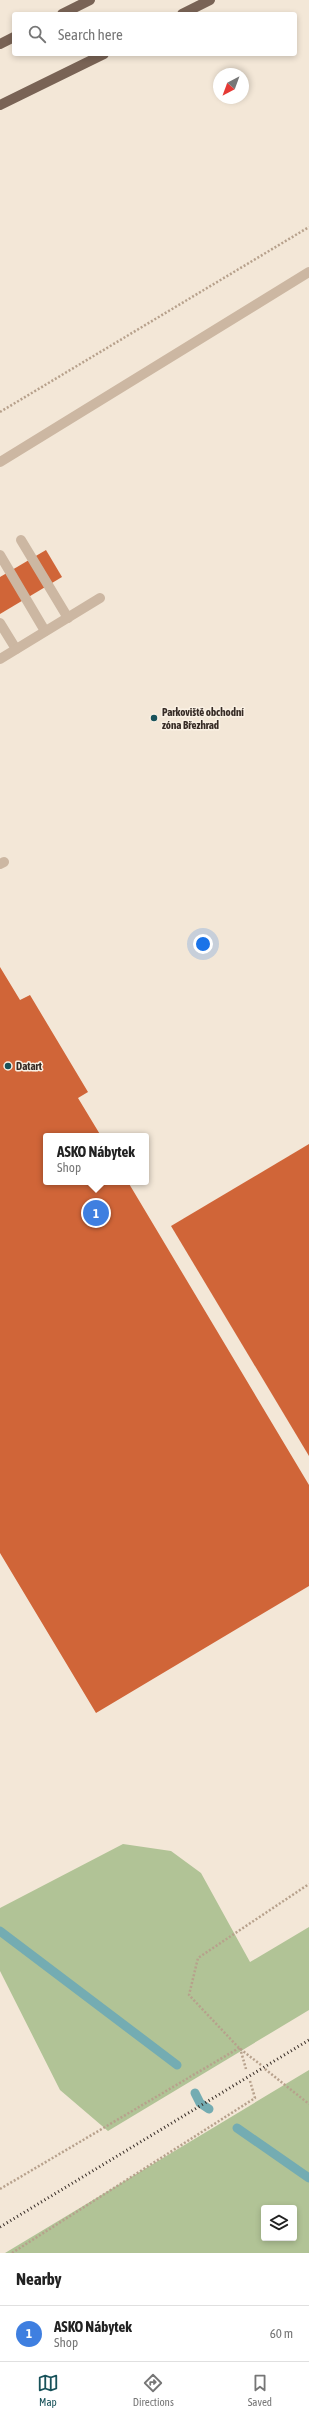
<!DOCTYPE html>
<meta charset="utf-8">
<style>
:root{--surface:#fff;--page:#f6f6f6;--text:#222;--muted:#767676;--line:#e0e0e0;--accent:#18525a}
body{margin:0;font-family:"Asap Condensed",sans-serif;background:var(--page);color:var(--text)}
.controls{position:absolute;right:12px;bottom:12px;display:grid;overflow:hidden;border-radius:4px;box-shadow:0 2px 6px #0003}
.controls button{width:36px;height:36px;display:grid;place-items:center;padding:0;border:0;border-bottom:1px solid var(--line);background:var(--surface);color:var(--text);font:20px sans-serif}
.compass{position:absolute;left:213px;top:68px;width:36px;height:36px;border-radius:50%;background:var(--surface);box-shadow:0 2px 6px #0003;rotate:221deg}
.you{position:absolute;left:203px;top:944px;width:14px;height:14px;margin:-10px;border:3px solid #fff;border-radius:50%;background:#1a73e8;box-shadow:0 0 0 6px #1a73e833}
.badge{display:grid;place-items:center;width:26px;height:26px;border-radius:50%;background:var(--accent);color:#fff;font-size:13px;font-weight:700}
.pin{position:absolute;translate:-50% -50%;border:2px solid #fff;box-shadow:0 1px 4px #0006}
.popup{position:absolute;left:43px;top:1133px;width:106px;height:52px;box-sizing:border-box;display:grid;place-content:center;border-radius:4px;background:var(--surface);filter:drop-shadow(0 1px 3px #0005);font-size:13px;white-space:nowrap;color:var(--muted)}
.popup b{font-size:15px;color:var(--text)}
.popup::after{content:'';position:absolute;left:50%;top:100%;margin-left:-8px;border:8px solid transparent;border-top-color:var(--surface)}
.list{margin:0;padding:0;list-style:none}
h2{display:flex;justify-content:space-between;align-items:center;height:52px;margin:0;padding:0 16px;font-size:17px}
h2 small{font-size:13px;font-weight:400;color:var(--muted)}
.list li{display:grid;grid-template-columns:26px 1fr auto;gap:12px;align-items:center;box-sizing:border-box;height:56px;padding:0 16px;border-top:1px solid var(--line)}
.list b{display:block;font-size:15px;white-space:nowrap}
.list p{margin:0;font-size:13px;white-space:nowrap;color:var(--muted)}
.list em{font-size:13px;font-style:normal;color:var(--muted)}
.icon{flex:none;width:22px;height:22px;fill:none;stroke:currentColor;stroke-width:2;stroke-linecap:round;stroke-linejoin:round}
.map{position:relative;flex:none;width:309px;height:2253px;overflow:hidden}
.search{position:absolute;background:var(--surface);box-shadow:0 2px 6px #0003;left:12px;right:12px;top:12px;height:44px;display:flex;align-items:center;gap:10px;box-sizing:border-box;padding:0 14px;border-radius:4px;color:var(--muted);font-size:15px}
.sheet{height:108px;background:var(--surface)}
nav{display:flex;justify-content:space-around;align-items:center;box-sizing:border-box;height:56px;border-top:1px solid var(--line);background:var(--surface);font-size:11px;color:var(--muted)}
nav a{display:grid;justify-items:center;gap:2px}
nav .on{color:var(--accent)}
.map>svg:first-child{display:block}
</style>
<div class="map">
<svg width="309" height="2253" viewBox="0 0 309 2253">
<rect width="100%" height="100%" fill="#f3e7d7"/>
<!-- green -->
<g fill="#b1c396" fill-rule="evenodd">
<path d="M 123,1844 L 171,1851 L 201,1873 L 250,1962 L 309,1927 L 309,2010 L 108,2131 L 60,2090 L 0,1971 L 0,1908 Z"/>
<path d="M 309,2070 L 309,2253 L 5,2253 ZM 264,2208 L 294,2208 L 294,2238 L 264,2238 Z"/>
</g>
<g fill="none" stroke-linecap="round" stroke-linejoin="round">
<!-- stream -->
<g stroke="#74acb2" stroke-width="9">
<path d="M 0,1931 L 177,2065"/>
<path d="M 195,2093 L 200,2103 L 209,2109"/>
<path d="M 237,2128 L 309,2178"/>
</g>
</g>
<!-- building -->
<g fill="#d06538">
<path d="M 46,550 L 62,577 L 0,614 L 0,577 Z"/>
<path d="M 0,967 L 20,1000 L 30,995 L 88,1092 L 78,1098 L 101,1136 L 46,1136 L 46,1182 L 128,1182 L 309,1485 L 309,1586 L 96,1713 L 0,1553 Z"/>
<path d="M 309,1144 L 309,1456 L 171,1226 Z"/>
</g>
<g fill="none" stroke-linecap="round" stroke-linejoin="round">
<!-- path -->
<g stroke="#b7a18c" stroke-width="2.5" stroke-dasharray="2 2" stroke-linecap="butt">
<path d="M 0,412 L 309,227"/>
<path d="M 240,2048 L 246,2069"/>
<path d="M 261,2065 L 239,2048 L 189,1995 L 198,1958 L 309,1884"/>
<path d="M 265,2069 L 309,2104"/>
<path d="M 0,2189 L 239,2048"/>
<path d="M 12,2253 L 255,2098 L 250,2081"/>
</g>
<!-- service -->
<g stroke="#ccb7a2" stroke-width="10">
<path d="M 0,462 L 309,272"/>
<path d="M 21,540 L 68,618"/>
<path d="M 0,555 L 45,631"/>
<path d="M 0,623 L 16,649"/>
<path d="M 0,659 L 100,598"/>
<path d="M 0,864 L 4,862"/>
</g>
<!-- primary -->
<g stroke="#796355" stroke-width="10">
<path d="M 62,14 L 90,0"/>
<path d="M 182,14 L 210,0"/>
<path d="M 0,44 L 14,37"/>
<path d="M 0,105 L 104,54"/>
</g>
<!-- rail -->
<path stroke="#362b25" stroke-width="3" stroke-dasharray="1 3" stroke-linecap="butt" d="M 0,2227 L 309,2040"/>
</g>
<!-- markers -->
<g fill="#18525a" stroke="#faf1e4" stroke-width="1.5">
<circle cx="154" cy="718" r="4"/>
<circle cx="8" cy="1066" r="4"/>
</g>
<g text-anchor="middle" stroke-width="3" stroke-linejoin="round" paint-order="stroke">
<!-- poi labels -->
<g font-size="11" font-weight="bold" fill="#362b25" stroke="#faf1e4" text-anchor="start">
<text x="162" y="716">Parkoviště obchodní<tspan x="162" dy="13">zóna Březhrad</tspan></text>
<text x="16" y="1070">Datart</text>
</g>
</g>
</svg>
<div class="controls">
<button><svg class="icon" aria-label="layers" viewBox="0 0 24 24"><path d="M12 4l9 5-9 5-9-5zM3 14l9 5 9-5"/></svg></button>
</div>
<svg class="compass" viewBox="-18 -18 36 36"><path d="M0-13l5 13h-10z" fill="#e53935"/><path d="M0 13l5-13h-10z" fill="#767676"/></svg>
<div class="you"></div>
<div class="pin badge" style="left:96px;top:1213px;background:#3f7fe0">1</div>
<div class="popup"><b>ASKO Nábytek</b>Shop</div>
<div class="search"><svg class="icon" aria-label="search" viewBox="0 0 24 24"><circle cx="10" cy="10" r="6"/><path d="M15 15l6 6"/></svg>Search here</div>
</div>
<section class="sheet">
<h2>Nearby<small></small></h2>
<ul class="list">
<li><span class="badge" style="background:#3f7fe0">1</span><div><b>ASKO Nábytek</b><p>Shop</p></div><em>60 m</em></li>
</ul>
</section>
<nav>
<a class="on"><svg class="icon" aria-label="map" viewBox="0 0 24 24"><path d="M3 6l6-2 6 2 6-2v14l-6 2-6-2-6 2zM9 4v14M15 6v14"/></svg>Map</a>
<a><svg class="icon" aria-label="directions" viewBox="0 0 24 24"><path d="M12 3l9 9-9 9-9-9zM9 14v-3h6M13 9l2 2-2 2"/></svg>Directions</a>
<a><svg class="icon" aria-label="saved" viewBox="0 0 24 24"><path d="M7 4h10v16l-5-4-5 4z"/></svg>Saved</a>
</nav>
